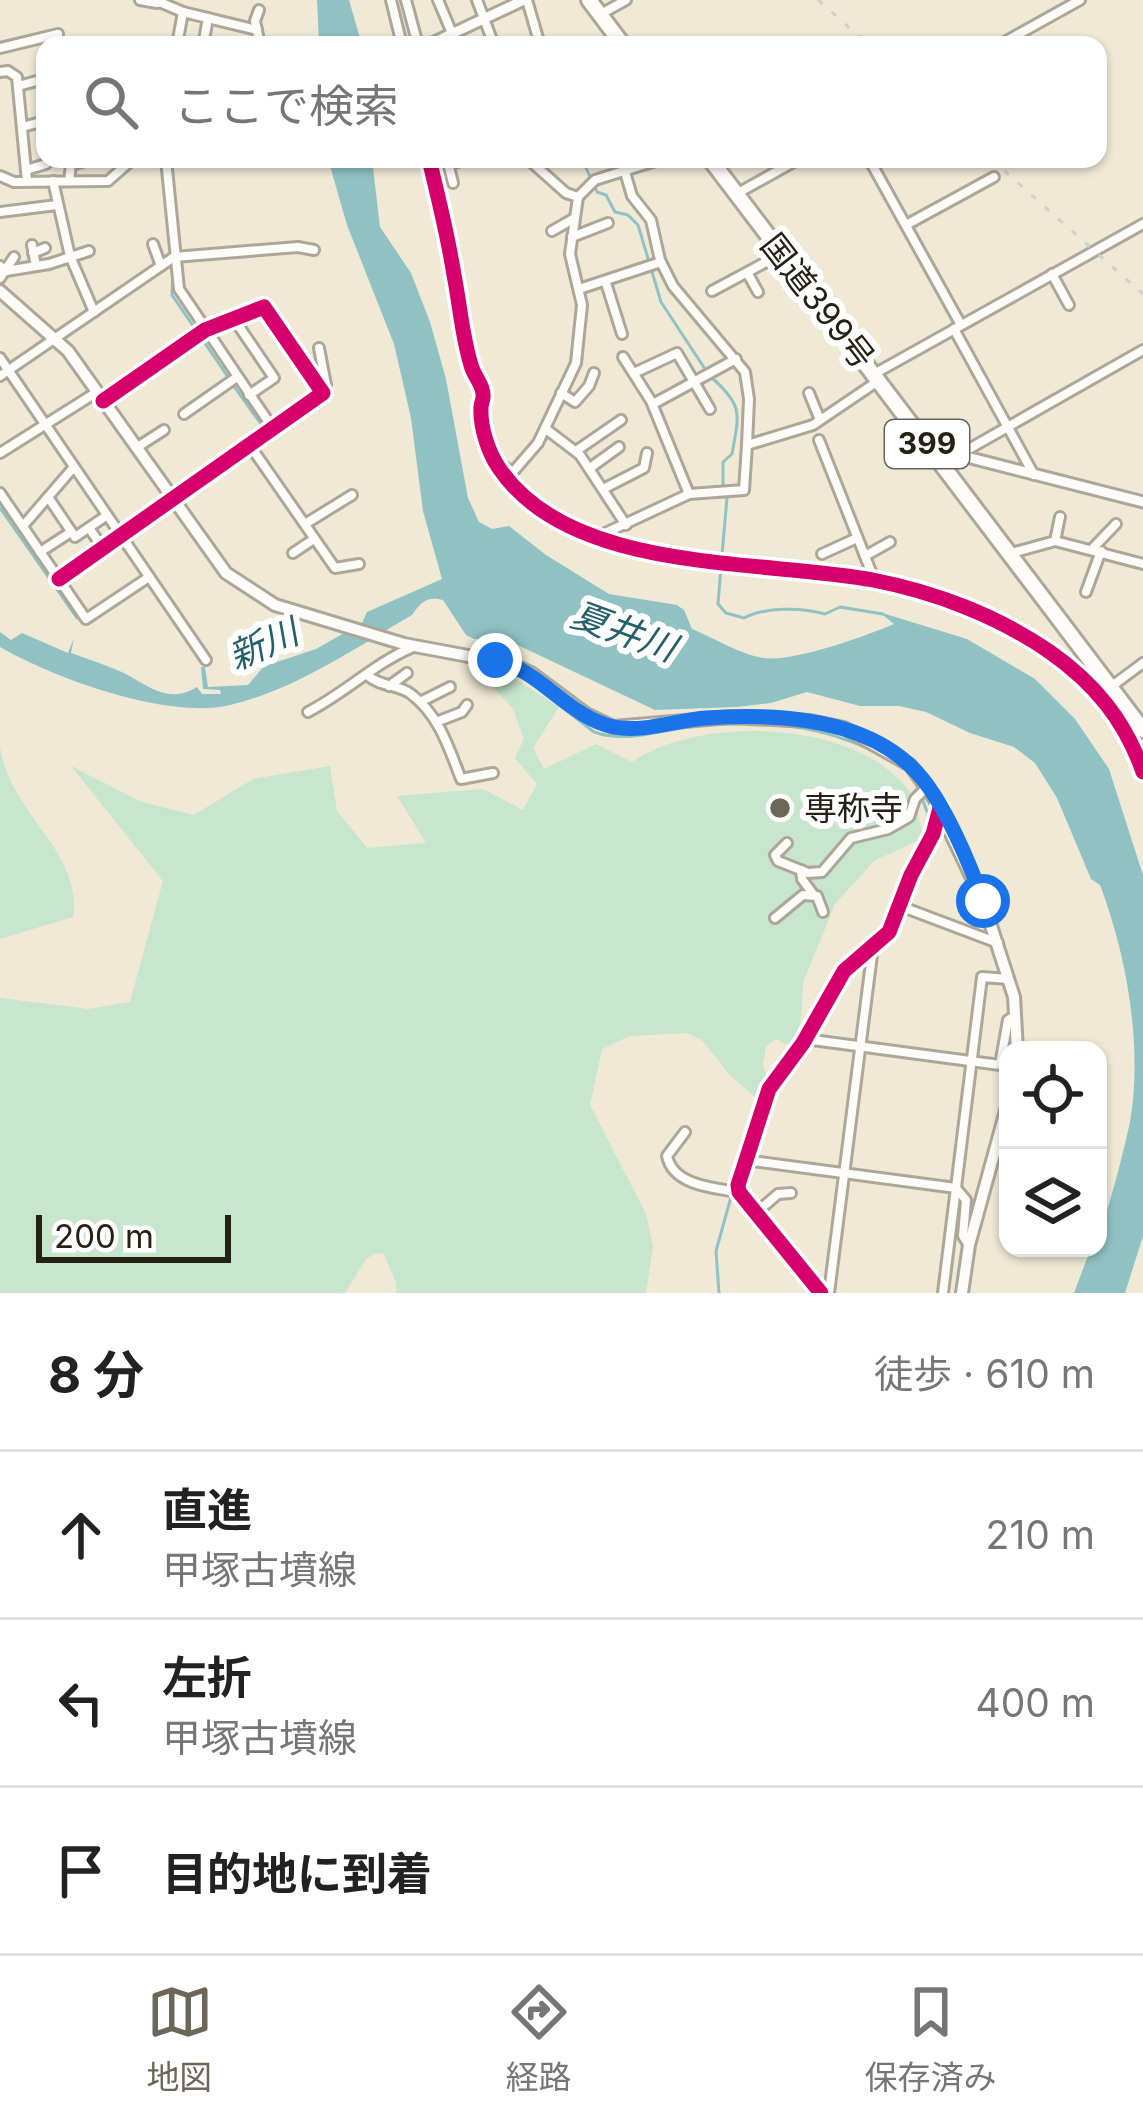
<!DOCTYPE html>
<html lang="ja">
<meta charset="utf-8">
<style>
:root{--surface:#fff;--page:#f6f6f6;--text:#222;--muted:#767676;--line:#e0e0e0;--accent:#6c6758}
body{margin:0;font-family:Inter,"Noto Sans JP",sans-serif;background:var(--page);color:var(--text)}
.controls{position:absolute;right:36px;bottom:36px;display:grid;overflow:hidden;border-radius:24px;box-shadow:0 3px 9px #0004}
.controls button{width:108px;height:108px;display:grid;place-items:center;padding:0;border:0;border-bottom:3px solid var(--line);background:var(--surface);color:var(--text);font:60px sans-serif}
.scale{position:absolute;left:36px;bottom:30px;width:195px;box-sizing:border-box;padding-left:12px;border:6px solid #252114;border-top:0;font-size:33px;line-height:42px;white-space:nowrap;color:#252114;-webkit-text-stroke:9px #fff;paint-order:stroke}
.stop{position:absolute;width:36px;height:36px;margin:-27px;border:9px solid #1a73e8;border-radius:50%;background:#fff}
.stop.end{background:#1a73e8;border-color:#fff;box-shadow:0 3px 12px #0008}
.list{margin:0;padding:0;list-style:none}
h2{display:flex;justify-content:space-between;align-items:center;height:156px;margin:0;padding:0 48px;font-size:51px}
h2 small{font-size:39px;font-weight:400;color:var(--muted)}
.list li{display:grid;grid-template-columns:78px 1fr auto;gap:36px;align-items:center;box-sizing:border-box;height:168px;padding:0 48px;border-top:3px solid var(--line)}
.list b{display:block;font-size:45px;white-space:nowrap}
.list p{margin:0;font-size:39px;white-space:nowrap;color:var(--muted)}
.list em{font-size:39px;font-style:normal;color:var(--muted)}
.icon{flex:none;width:66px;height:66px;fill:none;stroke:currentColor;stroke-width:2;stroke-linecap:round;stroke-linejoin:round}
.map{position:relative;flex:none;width:1143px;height:1293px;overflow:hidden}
.search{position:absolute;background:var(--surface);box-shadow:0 3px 9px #0004;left:36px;right:36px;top:36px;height:132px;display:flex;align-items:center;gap:30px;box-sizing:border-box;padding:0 42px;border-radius:24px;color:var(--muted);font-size:45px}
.sheet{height:660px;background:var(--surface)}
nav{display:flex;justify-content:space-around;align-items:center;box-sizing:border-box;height:168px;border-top:3px solid var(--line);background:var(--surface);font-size:33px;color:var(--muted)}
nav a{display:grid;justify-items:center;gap:6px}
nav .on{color:var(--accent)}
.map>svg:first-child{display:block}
</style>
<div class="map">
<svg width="1143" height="1293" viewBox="0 0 1143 1293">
<rect width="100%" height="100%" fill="#f0e9d6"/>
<!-- green -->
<g fill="#c8e5cd">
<path d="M 477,669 L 503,671 L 559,707 L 533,748 L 544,769 L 596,744 L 632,762 C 701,715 857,719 910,792 C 918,803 919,824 923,838 L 874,861 L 835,904 L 803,983 L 801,1021 L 791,1047 L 776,1039 L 766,1046 L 763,1064 L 768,1083 L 756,1098 L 728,1073 L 702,1040 L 687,1033 L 630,1036 L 602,1049 L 590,1105 L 646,1214 L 653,1247 L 646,1293 L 396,1293 L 396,1282 L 384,1254 L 376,1253 L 366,1259 L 345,1293 L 0,1293 L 0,998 L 88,1009 L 130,1002 L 163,881 L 71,766 L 142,802 L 194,815 L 253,779 L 330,766 L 337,811 L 367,848 L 426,843 L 397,796 L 483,789 L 523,810 L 537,784 L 515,758 L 524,739 L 513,709 Z"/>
<path d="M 0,746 C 9,814 83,851 73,917 L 0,939 Z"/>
</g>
<!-- water -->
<g fill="#90c2c4">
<path d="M 317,0 L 349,0 L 362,45 L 319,45 Z"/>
<path d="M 328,159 L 372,159 L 380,227 L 411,273 L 430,322 L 446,379 L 468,498 L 479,522 L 492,529 L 509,526 L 546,555 L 609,594 L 677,605 L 684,610 L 692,629 C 714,638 741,655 764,658 C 794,662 866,636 894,624 L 879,612 L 967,639 L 1035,679 L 1075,719 L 1109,769 L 1143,875 L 1143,1236 L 1125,1293 L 1074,1293 L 1091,1248 L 1098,1248 C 1098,1231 1104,1220 1109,1204 C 1117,1177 1124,1149 1130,1122 C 1143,1047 1127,956 1100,885 L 1091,879 L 1057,798 L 1035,763 L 1014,747 L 970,733 L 926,712 L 899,706 L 860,706 L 807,692 L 771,703 L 736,707 L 655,710 L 507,640 L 474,639 L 466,635 L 443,600 C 427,596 421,602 412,615 C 355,648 295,690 230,705 C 167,720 54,678 0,647 L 0,632 L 11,640 L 22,633 L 68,653 L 74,638 L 71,653 C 88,659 109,666 126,674 C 149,687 170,704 197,687 L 202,694 L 221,694 L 220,690 L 203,689 L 201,667 L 205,667 L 208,687 L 248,685 L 264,666 L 258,654 L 265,666 L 316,649 L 362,623 L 367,612 L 442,579 L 423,511 L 411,418 L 394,344 L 347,225 Z"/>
</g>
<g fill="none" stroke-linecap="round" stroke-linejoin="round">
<!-- stream -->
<g stroke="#90c2c4" stroke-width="3">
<path d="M 582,159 L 597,192 L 606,195 L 615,212 L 628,215 L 638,225 L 661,302 L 705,369"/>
<path d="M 173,266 L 172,295 L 228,377"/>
<path d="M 711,377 C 744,406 739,414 732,454 L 723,462 L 723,492 L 727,498 L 722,555"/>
<path d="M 233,385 L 266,431"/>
<path d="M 0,508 L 77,618"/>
<path d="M 721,567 L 718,604 L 726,613 L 744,618 C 765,607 801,607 825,614 L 840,607 L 883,614"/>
<path d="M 517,672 L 594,732 C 628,744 662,729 697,726 C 765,720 821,724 881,755"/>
<path d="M 796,1047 L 840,966 L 883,929 L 907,869 L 927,834 L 928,814 L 916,783"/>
<path d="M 733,1187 L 759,1101 L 783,1064"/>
<path d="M 719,1293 L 716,1251 L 731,1197"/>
</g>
<!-- minor casing -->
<g stroke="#aca798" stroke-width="14">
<g id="minor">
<path d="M 140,0 L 157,3"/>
<path d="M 155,0 L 183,12 L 257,30"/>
<path d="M 391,0 L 402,45"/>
<path d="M 406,0 L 418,45"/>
<path d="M 438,0 L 457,45"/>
<path d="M 477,0 L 494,45"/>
<path d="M 527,0 L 540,45"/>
<path d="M 259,10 L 255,21 L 260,45"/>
<path d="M 601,14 L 626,0"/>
<path d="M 204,40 L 208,18"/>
<path d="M 177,45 L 183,12"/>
<path d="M 999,45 L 1080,0"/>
<path d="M 0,48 L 58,34"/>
<path d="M 0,72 L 8,71 L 17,77 L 27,181"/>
<path d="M 18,86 L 44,79"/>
<path d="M 22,127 L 45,121"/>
<path d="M 166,159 L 179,289 L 274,430"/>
<path d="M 429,159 C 438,197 448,236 454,275 C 460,305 462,336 471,365 C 473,374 480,381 482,389 C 485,398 482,399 481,407 C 480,427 488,452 499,468 C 570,574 760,559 873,580 C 935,592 998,616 1050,652 C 1094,683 1125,720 1143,772"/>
<path d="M 447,159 L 453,183"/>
<path d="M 528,159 L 566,193 L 578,197"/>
<path d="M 869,159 L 961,325"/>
<path d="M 449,165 L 466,159"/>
<path d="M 26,170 L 46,164"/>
<path d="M 625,172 L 632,196 L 651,220 L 660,260 L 673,286 L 745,372 L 749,399 L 747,445"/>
<path d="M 0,176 L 14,182 L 108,181 L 133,159"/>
<path d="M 53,181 L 70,256 L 94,312"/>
<path d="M 69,181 L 71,165 L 93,159"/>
<path d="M 738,193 L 799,159"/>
<path d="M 0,212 L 57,205"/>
<path d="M 906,225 L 994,177"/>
<path d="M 552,231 L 573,219"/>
<path d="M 572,237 L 608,223"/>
<path d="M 153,244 L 161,266"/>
<path d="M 32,245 L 36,266"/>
<path d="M 33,253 L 45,248"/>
<path d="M 0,266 L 6,271 L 49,264 L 89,251"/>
<path d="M 748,274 L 758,292"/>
<path d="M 1052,274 L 1069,305"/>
<path d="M 0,278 L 14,257"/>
<path d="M 606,283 L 622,334"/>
<path d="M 579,289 L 661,262"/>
<path d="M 712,291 L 781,254"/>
<path d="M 234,319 L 274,378 L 249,395"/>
<path d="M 954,329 L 1034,475"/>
<path d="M 319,348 L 326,385 L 323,393"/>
<path d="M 623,357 L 651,401 L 689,494"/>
<path d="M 0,358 L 206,660"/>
<path d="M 634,373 L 677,353 L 710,409"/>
<path d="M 874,374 L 1143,224"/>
<path d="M 0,376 L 174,257 L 298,247 L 314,250"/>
<path d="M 561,393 L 575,402 L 589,386 L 594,373"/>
<path d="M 809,393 L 820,420"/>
<path d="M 653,404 L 736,359"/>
<path d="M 184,414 L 237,377"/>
<path d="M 546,429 L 580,455 L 626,525"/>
<path d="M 819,440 L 874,579"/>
<path d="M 251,447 L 335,568 L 359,564"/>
<path d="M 136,448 L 164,430"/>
<path d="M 576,451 L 621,420"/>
<path d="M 0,453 L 97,392"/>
<path d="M 960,454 L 1143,350"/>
<path d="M 496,462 L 513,472 L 538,443 L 576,363 L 582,305 L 570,254 L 578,197 L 595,180 L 662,159"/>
<path d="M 590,468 L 619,447"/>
<path d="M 605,488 L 644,468 L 647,453"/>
<path d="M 0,493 L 86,619 L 149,577"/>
<path d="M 48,497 L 75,537 L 106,516"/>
<path d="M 305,524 L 352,495"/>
<path d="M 23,526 L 73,468"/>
<path d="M 89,528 L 103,548"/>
<path d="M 601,535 L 689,494 L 744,490 L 747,445 L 813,425 L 878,381"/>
<path d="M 1055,541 L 1060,517"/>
<path d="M 1093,548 L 1116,524"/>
<path d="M 40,552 L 71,532"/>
<path d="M 293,553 L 314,539"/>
<path d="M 822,554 L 857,538"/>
<path d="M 1008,554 L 1055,541 L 1143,564"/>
<path d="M 865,556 L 890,542"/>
<path d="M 59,579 L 323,393 L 264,307 L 205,330 L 103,401"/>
<path d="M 1086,592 L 1101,551"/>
<path d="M 367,675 C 380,687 398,684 411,694 C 439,715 449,748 461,779 L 493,773"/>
<path d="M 389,686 L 407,673"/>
<path d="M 1112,686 L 1143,663"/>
<path d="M 420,702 L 450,687"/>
<path d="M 308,712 C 345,693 375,663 413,647"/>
<path d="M 436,722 L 462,712 L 467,705"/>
<path d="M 787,843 L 775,855 L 778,861 L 808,873 L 822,872 L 851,838 L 888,829 L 909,817 L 915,799 L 927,787"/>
<path d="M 801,870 L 802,879 L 813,894"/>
<path d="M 900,906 L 998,943"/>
<path d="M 775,918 L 803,895 L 817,896 L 823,912"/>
<path d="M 805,1039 L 1000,1065 L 1008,1020 L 1015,1016"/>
<path d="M 685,1132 L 667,1156 C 673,1185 712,1188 738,1192"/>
<path d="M 745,1160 L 956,1188 L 966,1200 L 963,1236 L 968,1244"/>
<path d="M 756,1213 L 778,1194 L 791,1193"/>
<path d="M 821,1293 L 739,1192 L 738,1185 L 769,1089 L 803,1043 L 844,971 L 889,932 L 911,875 L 933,834 L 939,810"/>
<path d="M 829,1293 L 873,947"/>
<path d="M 943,1293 L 982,977 L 1008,979"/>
</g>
</g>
<!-- tertiary casing -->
<g stroke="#aca798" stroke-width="15">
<g id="tertiary">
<path d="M 428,45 L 524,0"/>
<path d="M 943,464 L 959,455 L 1143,502"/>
</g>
</g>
<!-- secondary casing -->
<g stroke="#aca798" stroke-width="16">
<g id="secondary">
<path d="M 0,291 L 68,351 L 226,573 L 275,605 L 404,644 L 511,664 L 531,673 L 586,714 L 613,727 L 732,717 L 810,721 L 844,728 L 910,765 L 934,798 L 983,901 L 1014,997 L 1017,1050"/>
<path d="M 962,1293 L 969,1245 L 1008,1103"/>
</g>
</g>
<!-- trunk casing -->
<g stroke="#aca798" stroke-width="20">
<g id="trunk">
<path d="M 589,0 L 623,45"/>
<path d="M 710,159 L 1143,730"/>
</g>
</g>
<!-- minor -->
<use href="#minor" stroke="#fdfcf9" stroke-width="8"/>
<!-- tertiary -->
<use href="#tertiary" stroke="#fdfcf9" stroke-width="9"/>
<!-- secondary -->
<use href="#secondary" stroke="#fdfcf9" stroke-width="10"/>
<!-- trunk -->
<use href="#trunk" stroke="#fdfcf9" stroke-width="14"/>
<!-- rail -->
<g stroke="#d1d0ca" stroke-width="3" stroke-dasharray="6 12" stroke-linecap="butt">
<path d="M 818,0 L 869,45"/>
<path d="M 991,159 L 1143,294"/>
</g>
<!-- cycleway casing -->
<g stroke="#fff" stroke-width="22">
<g id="cycleway">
<path d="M 429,159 C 438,197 448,236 454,275 C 460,305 462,336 471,365 C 473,374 480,381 482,389 C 485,398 482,399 481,407 C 480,427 488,452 499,468 C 570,574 760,559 873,580 C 935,592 998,616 1050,652 C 1094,683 1125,720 1143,772"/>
<path d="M 59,579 L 323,393 L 264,307 L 205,330 L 103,401"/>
<path d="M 821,1293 L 739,1192 L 738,1185 L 769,1089 L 803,1043 L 844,971 L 889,932 L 911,875 L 933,834 L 940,808"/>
</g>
</g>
<!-- cycleway -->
<use href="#cycleway" stroke="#d6006c" stroke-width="15"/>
</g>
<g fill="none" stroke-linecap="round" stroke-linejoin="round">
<!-- route -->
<path stroke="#1a73e8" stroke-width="15" d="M 495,660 C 541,670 569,718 614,727 C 643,733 677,720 706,718 C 777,713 871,717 921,777 C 946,807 970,864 983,901"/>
</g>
<!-- markers -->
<circle fill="#6c6758" stroke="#fff" stroke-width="4.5" cx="780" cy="808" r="12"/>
<g text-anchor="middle" stroke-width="12" stroke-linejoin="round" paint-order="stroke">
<!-- shield labels -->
<rect fill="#fff" stroke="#66645a" stroke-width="3" x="885" y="420" width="84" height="48" rx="9"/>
<g font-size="30" font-weight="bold" fill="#252114">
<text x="927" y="454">399</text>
</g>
<!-- street labels -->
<g font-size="33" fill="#252114" stroke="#fff">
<text transform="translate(818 301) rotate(52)" y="12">国道399号</text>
</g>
<!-- poi labels -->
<g font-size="33" fill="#252114" stroke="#fff" text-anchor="start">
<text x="804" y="820">専称寺</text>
</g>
<!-- water labels -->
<g font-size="36" font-style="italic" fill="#24616a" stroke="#fff">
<text transform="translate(624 631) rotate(20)" y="13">夏井川</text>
<text transform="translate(263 644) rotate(-24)" y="13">新川</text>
</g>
</g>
</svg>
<div class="controls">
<button><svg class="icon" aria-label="locate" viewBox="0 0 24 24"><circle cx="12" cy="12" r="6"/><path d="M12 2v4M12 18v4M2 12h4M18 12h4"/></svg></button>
<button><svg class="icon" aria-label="layers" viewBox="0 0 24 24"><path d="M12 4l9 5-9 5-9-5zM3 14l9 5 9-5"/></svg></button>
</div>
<div class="scale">200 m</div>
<div class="stop" style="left:983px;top:901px"></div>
<div class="stop end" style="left:495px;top:660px"></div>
<div class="search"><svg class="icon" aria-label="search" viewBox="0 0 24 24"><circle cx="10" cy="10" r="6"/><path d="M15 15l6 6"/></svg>ここで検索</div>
</div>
<section class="sheet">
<h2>8 分<small>徒歩 · 610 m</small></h2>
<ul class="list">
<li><svg class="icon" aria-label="ahead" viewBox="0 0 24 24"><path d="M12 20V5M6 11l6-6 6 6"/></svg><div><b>直進</b><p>甲塚古墳線</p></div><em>210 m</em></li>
<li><svg class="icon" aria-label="left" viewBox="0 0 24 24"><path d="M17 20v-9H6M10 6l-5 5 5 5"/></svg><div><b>左折</b><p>甲塚古墳線</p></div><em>400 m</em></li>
<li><svg class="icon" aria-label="arrive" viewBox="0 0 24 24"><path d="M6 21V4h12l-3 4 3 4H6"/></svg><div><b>目的地に到着</b></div></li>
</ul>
</section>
<nav>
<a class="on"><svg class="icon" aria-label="map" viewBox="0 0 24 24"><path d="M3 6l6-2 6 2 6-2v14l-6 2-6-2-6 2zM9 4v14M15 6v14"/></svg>地図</a>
<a><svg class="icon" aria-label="directions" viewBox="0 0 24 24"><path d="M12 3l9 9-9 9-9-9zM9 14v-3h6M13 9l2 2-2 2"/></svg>経路</a>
<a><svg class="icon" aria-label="saved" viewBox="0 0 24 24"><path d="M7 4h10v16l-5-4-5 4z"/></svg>保存済み</a>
</nav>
